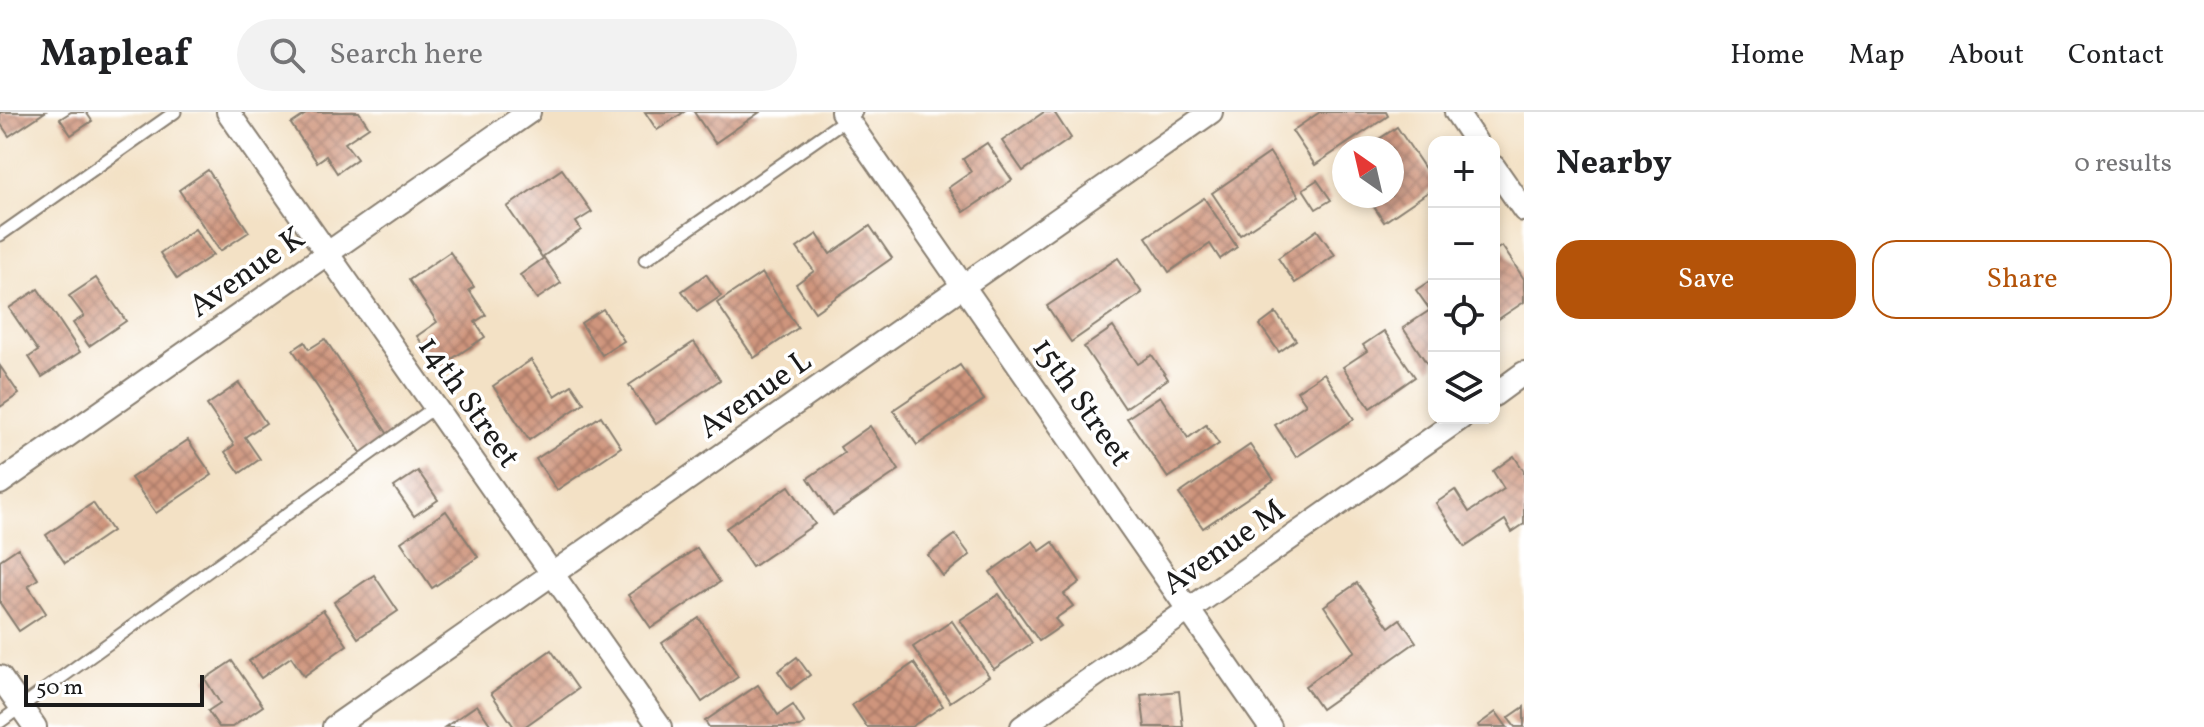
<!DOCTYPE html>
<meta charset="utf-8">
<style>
:root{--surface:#fff;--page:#f2f2f2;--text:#202124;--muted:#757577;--line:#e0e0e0;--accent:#b45309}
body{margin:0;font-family:Vollkorn,serif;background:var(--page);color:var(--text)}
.controls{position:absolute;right:24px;top:24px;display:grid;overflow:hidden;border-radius:16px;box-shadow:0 4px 12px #0003}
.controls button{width:72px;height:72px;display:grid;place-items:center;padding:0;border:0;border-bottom:2px solid var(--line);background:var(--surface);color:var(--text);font:40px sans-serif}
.compass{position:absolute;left:1332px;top:24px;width:72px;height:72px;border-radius:50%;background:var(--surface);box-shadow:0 4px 12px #0003;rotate:326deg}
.scale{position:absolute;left:24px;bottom:20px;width:180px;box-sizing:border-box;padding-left:8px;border:4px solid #1c1c1c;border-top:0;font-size:22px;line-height:28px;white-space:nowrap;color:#1c1c1c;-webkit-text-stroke:6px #fff;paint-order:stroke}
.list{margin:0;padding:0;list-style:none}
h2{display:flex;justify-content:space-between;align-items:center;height:104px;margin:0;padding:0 32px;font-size:34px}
h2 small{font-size:26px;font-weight:400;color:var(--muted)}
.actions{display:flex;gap:16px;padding:24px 32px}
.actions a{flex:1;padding:18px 0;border:2px solid var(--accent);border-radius:24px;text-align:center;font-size:28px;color:var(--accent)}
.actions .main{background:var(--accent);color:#fff}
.icon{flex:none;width:44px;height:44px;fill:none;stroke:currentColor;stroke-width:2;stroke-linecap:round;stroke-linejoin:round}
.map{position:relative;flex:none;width:1524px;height:615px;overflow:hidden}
header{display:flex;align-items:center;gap:48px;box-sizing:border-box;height:112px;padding:0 40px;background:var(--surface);border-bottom:2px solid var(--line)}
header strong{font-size:38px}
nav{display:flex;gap:44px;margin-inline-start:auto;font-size:28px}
.search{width:560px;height:72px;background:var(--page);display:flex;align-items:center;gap:20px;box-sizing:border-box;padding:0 28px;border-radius:44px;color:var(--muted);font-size:30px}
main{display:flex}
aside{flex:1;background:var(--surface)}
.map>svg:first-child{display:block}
</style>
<header>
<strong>Mapleaf</strong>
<div class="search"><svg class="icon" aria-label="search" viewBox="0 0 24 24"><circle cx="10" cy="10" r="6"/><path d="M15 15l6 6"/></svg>Search here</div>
<nav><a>Home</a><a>Map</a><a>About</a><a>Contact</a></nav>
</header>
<main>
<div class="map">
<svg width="1524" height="615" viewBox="0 0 1524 615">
<defs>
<pattern id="building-cross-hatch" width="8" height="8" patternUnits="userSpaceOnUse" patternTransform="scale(2)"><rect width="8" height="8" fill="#cf957d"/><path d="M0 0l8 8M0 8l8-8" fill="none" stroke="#a77966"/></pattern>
</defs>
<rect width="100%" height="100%" fill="#fff"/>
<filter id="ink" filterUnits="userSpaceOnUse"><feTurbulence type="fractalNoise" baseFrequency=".0125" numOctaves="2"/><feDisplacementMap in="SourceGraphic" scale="16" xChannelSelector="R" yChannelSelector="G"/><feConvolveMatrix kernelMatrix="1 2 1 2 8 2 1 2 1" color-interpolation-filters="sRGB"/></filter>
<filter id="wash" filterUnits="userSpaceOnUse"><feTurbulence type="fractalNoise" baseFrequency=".006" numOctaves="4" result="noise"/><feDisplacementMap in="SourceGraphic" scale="32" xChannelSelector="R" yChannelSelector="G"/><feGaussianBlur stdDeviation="1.8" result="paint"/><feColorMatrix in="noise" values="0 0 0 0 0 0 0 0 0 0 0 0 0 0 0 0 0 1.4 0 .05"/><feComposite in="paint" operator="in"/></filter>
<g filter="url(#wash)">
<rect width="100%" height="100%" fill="#f3e1c5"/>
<g id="blocks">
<!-- building -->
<g fill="url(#building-cross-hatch)">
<path d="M 0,0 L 45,0 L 9,24 L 0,11 Z"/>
<path d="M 71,0 L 86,0 L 92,9 L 71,23 L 60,7 Z"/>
<path d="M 309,0 L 359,0 L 369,15 L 345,31 L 357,47 L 337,61 L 326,44 L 317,50 L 291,12 Z"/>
<path d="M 645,0 L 684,0 L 657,18 Z"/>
<path d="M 694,0 L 760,0 L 715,31 Z"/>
<path d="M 1044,0 L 1054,0 L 1071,26 L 1023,59 L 1002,29 Z"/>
<path d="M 1320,0 L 1386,0 L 1388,4 L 1315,53 L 1292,19 Z"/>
<path d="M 1397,15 L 1434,70 L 1434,76 L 1384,110 L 1367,84 L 1392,84 L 1392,36 L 1366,36 Z"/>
<path d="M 987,31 L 1012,68 L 964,100 L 948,76 L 971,60 L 963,47 Z"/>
<path d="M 1270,41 L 1299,84 L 1240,123 L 1212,81 Z"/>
<path d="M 562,57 L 592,100 L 576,110 L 581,118 L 542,145 L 507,95 Z"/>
<path d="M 208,58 L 249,120 L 220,139 L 179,78 Z"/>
<path d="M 1317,68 L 1331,88 L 1316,97 L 1303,77 Z"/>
<path d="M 1204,86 L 1237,135 L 1220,147 L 1210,132 L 1169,160 L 1146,125 Z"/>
<path d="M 870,114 L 892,146 L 815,200 L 796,172 L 814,159 L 797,136 L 817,122 L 830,142 Z"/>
<path d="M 195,117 L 213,143 L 177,167 L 160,141 Z"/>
<path d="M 1317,118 L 1335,143 L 1295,171 L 1278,146 Z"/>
<path d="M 1502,134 L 1524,167 L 1524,190 L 1494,210 L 1494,139 Z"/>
<path d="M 450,140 L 474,175 L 469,178 L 486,203 L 475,210 L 485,225 L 438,256 L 417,224 L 437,210 L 409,168 Z"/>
<path d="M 544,146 L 561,171 L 537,187 L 520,163 Z"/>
<path d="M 1118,146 L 1142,181 L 1071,230 L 1047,194 Z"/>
<path d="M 762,161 L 798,216 L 754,246 L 717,191 Z"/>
<path d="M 706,162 L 721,184 L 697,200 L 682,179 Z"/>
<path d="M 96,166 L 126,209 L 89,234 L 73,211 L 84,204 L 69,184 Z"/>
<path d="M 1434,166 L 1434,253 L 1430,256 L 1403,216 L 1430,198 L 1416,178 Z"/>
<path d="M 38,177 L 80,240 L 42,265 L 29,245 L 38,239 L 9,196 Z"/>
<path d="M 603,197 L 624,229 L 602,243 L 581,211 Z"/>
<path d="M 1276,201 L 1296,228 L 1279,240 L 1260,213 Z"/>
<path d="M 1113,215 L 1138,252 L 1152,243 L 1168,267 L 1125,296 L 1084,235 Z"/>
<path d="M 1384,219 L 1415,265 L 1370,296 L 1343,255 L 1367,239 L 1363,233 Z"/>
<path d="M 325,227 L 389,324 L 362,342 L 293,238 L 305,230 L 309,237 Z"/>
<path d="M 694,230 L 720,268 L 656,312 L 629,273 Z"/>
<path d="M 531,248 L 555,284 L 572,273 L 584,291 L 529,328 L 493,274 Z"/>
<path d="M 960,253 L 984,288 L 917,333 L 893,298 Z"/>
<path d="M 0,254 L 19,282 L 0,295 Z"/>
<path d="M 1324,261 L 1354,307 L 1296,345 L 1275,313 L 1306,292 L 1297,279 Z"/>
<path d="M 239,271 L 266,311 L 245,325 L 260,347 L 240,361 L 225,340 L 234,333 L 207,293 Z"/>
<path d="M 1160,284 L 1188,326 L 1206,313 L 1219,332 L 1168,366 L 1127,306 Z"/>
<path d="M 601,304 L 621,335 L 557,378 L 536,347 Z"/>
<path d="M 870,314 L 899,358 L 833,403 L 808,366 L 844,341 L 840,335 Z"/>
<path d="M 188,328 L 212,363 L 156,401 L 131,366 Z"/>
<path d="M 1250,333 L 1274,368 L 1203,416 L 1179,382 Z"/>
<path d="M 1514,344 L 1524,359 L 1524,412 L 1512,420 L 1505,408 L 1465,435 L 1436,391 L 1455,378 L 1469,400 L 1504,377 L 1493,359 Z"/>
<path d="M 418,359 L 438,388 L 414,404 L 394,375 Z"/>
<path d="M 789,374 L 815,412 L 752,455 L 726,416 Z"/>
<path d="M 93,391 L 112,419 L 65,451 L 46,423 Z"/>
<path d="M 446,399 L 478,445 L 432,476 L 401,430 Z"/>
<path d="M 955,423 L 970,443 L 943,464 L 928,443 Z"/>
<path d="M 1033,429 L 1040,439 L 1053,430 L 1080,470 L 1064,482 L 1073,494 L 1055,507 L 1061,514 L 1039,529 L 990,460 Z"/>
<path d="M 18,436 L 38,467 L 28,474 L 46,501 L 19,519 L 0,491 L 0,448 Z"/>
<path d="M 697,436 L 720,470 L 651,516 L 628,483 Z"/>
<path d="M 374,463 L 398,499 L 358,526 L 334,490 Z"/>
<path d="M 1357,471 L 1389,515 L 1400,507 L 1416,530 L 1321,597 L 1305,574 L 1355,539 L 1324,494 Z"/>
<path d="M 999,482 L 1032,531 L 994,557 L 960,508 Z"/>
<path d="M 323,498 L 347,533 L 304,564 L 291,545 L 261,566 L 249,549 Z"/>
<path d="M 699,506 L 738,565 L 702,590 L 662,531 Z"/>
<path d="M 952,509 L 989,564 L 950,590 L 913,535 Z"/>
<path d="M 551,538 L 578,577 L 524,615 L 514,615 L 491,581 Z"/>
<path d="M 797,545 L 810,563 L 791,577 L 778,559 Z"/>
<path d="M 232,549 L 263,594 L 232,615 L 219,615 L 208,599 L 220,591 L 205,567 Z"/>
<path d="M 914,551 L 943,594 L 911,615 L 867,615 L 852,593 Z"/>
<path d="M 758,573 L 778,603 L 793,593 L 805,612 L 800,615 L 709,615 L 705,609 Z"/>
<path d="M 1179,579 L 1183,615 L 1145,615 L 1141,583 Z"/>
<path d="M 477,593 L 492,615 L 445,615 Z"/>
<path d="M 1524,595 L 1524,615 L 1515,615 L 1508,606 Z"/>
<path d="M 1496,600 L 1507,615 L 1479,615 L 1478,613 Z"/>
</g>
</g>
</g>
<g filter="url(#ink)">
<use href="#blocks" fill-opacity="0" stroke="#887e70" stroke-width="2"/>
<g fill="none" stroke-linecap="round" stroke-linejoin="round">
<!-- service casing -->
<g stroke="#887e70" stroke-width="15">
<g id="service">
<path d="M 0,123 L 175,0"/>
<path d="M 645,148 L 856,0"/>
<path d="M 0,610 L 435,295"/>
</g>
</g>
<!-- minor casing -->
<g stroke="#887e70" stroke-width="26">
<g id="minor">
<path d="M 228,0 L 660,615"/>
<path d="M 842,0 L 1270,615"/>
<path d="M 1456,0 L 1476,30"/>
<path d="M 1494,55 L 1524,98"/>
<path d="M 1494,283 L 1524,261"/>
<path d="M 0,371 L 529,0"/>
<path d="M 0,565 L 35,615"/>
<path d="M 334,615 L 1211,0"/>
<path d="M 1022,615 L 1461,306"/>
</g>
</g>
<!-- service -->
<use href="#service" stroke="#fff" stroke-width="11"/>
<!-- minor -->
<use href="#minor" stroke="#fff" stroke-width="22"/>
</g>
</g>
<g text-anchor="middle" stroke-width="7" stroke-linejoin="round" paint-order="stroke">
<!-- street labels -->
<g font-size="32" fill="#1c1c1c" stroke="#fff">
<text transform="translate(246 159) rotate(-35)" y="11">Avenue K</text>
<text transform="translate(754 281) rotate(-35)" y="11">Avenue L</text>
<text transform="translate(470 289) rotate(55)" y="11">14th Street</text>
<text transform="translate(1083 289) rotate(55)" y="11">15th Street</text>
<text transform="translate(1223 434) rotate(-35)" y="11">Avenue M</text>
</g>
</g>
</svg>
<div class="controls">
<button>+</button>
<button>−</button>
<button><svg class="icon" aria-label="locate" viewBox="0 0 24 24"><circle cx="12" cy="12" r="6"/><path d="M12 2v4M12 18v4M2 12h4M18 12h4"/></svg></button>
<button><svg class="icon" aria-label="layers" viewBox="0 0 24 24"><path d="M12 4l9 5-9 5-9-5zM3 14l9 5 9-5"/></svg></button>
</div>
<svg class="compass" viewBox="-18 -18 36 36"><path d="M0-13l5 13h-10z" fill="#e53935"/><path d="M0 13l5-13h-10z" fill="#757577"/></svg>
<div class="scale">50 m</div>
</div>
<aside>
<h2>Nearby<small>0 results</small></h2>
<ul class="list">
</ul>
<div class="actions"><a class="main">Save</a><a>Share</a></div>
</aside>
</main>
